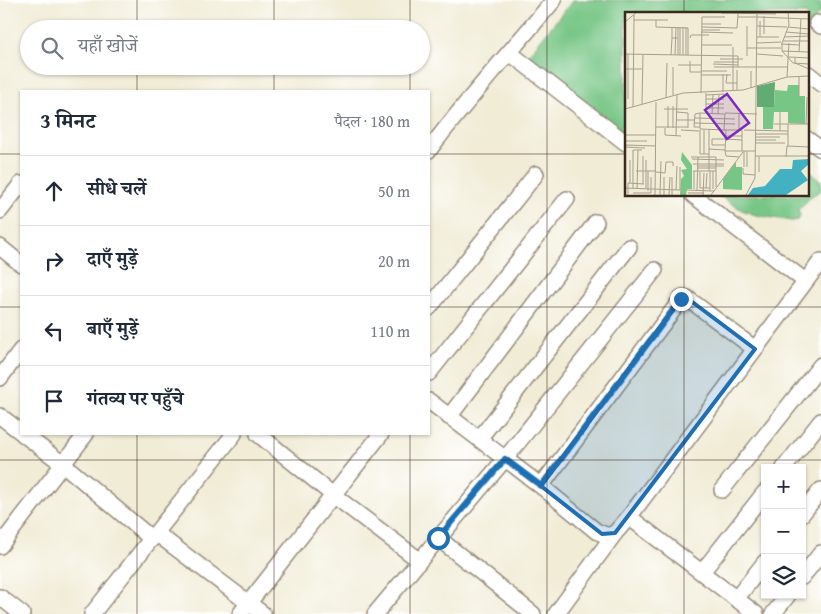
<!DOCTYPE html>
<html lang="hi">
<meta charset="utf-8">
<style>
:root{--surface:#fff;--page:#f2f2f3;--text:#1f2937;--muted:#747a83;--line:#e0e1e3}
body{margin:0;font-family:"Gentium Book Plus","Noto Serif Devanagari",serif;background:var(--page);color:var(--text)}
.controls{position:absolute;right:15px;bottom:15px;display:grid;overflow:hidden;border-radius:0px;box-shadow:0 1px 4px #0004}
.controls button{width:45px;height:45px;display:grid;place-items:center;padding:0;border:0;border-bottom:1px solid var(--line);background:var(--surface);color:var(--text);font:25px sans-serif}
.stop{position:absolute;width:15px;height:15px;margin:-11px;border:4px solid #1f6fb2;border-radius:50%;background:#fff}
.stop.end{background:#1f6fb2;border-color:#fff;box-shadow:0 1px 5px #0008}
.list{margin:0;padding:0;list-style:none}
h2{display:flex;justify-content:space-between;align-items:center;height:65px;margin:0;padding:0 20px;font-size:21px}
h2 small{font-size:16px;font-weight:400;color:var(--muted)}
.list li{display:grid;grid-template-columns:32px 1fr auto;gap:15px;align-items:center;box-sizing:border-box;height:70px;padding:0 20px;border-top:1px solid var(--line)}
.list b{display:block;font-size:19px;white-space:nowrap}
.list em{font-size:16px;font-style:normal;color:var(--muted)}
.icon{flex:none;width:28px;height:28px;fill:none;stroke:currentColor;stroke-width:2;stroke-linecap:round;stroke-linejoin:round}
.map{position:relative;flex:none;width:821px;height:614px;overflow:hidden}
.search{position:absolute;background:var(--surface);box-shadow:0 1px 4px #0004;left:20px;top:20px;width:410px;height:55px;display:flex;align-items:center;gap:12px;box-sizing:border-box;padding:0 18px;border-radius:28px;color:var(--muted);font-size:19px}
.panel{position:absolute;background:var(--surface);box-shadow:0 1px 4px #0004;left:20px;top:90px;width:410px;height:345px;border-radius:0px}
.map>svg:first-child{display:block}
</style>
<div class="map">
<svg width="821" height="614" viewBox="0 0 821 614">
<rect width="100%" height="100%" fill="#fff"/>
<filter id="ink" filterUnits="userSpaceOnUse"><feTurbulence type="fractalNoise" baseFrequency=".02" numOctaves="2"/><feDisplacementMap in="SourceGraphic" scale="10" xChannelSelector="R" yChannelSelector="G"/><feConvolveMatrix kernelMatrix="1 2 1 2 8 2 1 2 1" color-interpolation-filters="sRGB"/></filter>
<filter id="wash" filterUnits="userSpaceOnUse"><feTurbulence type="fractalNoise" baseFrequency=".0096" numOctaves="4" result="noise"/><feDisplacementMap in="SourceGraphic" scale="20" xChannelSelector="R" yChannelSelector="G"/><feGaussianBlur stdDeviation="1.12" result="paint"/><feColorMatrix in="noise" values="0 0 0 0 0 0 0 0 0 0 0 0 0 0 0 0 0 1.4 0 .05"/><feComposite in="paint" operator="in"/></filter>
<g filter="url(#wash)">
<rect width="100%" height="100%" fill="#f1ecd6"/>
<!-- green -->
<g fill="#78c686" stroke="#5a7852">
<path d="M 573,0 L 817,0 L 821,3 L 821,11 L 807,28 L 807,14 L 626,14 L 626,135 L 531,60 L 530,53 Z"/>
<path d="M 807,169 L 821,181 L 821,190 L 810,197 L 803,206 L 798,209 L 800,216 L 798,220 L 792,221 L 756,215 L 742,210 L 718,195 L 807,195 Z"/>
</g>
</g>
<g filter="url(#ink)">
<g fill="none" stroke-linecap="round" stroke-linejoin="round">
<!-- minor casing -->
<g stroke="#968b7a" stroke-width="18">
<g id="minor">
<path d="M 817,23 L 821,26"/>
<path d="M 510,53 L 626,143"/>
<path d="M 807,73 L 821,84"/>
<path d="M 807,139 L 821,149"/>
<path d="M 429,150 C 468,98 512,50 554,0"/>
<path d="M 693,195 L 805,281"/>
<path d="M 0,211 L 21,184"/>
<path d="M 0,247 L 21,264"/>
<path d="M 429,308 L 536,174"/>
<path d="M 429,373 L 567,199"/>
<path d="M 0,378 L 21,350"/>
<path d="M 429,401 L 541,486 L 596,531 L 608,536 L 615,533 L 629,517 L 821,261"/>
<path d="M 0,416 L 21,432"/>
<path d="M 449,417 L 596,222"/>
<path d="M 23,434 L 63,464 L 152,539"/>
<path d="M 258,434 L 333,495 L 419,560"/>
<path d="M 479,439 L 629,247"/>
<path d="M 784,468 L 821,421"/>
<path d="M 541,486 L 683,297 L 687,298 L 755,349"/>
<path d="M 722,490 L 821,365"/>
<path d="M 802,514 L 821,490"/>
<path d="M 629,517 L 756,614"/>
<path d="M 156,533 L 263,614"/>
<path d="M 438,538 L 533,614"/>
<path d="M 0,546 L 86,434"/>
<path d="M 702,572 L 765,492"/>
<path d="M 802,577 L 821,553"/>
<path d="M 0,597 L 22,614"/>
<path d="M 736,599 L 765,562"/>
<path d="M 92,614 L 234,434"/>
<path d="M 240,614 L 381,434"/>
<path d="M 375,614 L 505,459 L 655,270"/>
<path d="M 556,614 L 615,533"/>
<path d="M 773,614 L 788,595"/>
</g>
</g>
<!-- minor -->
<use href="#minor" stroke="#fff" stroke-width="15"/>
</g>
</g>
<g fill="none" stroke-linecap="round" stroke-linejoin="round" filter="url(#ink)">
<!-- route -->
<path stroke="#1f6fb2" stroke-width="6" d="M 438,538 L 505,459 L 541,486 L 681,299"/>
</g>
<!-- marked area -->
<path fill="#1f6fb2" fill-opacity="0.2" stroke="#1f6fb2" stroke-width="4" stroke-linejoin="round" d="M 687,298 L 755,349 L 615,533 L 602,534 L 541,486 L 681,299 Z"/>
<!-- grid -->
<path fill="none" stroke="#3b2a1e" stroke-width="1" stroke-opacity="0.55" d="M 137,0 L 137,29M 274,0 L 274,29M 410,0 L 410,29M 547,0 L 547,614M 684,0 L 684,14M 137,66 L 137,91M 274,66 L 274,91M 410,66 L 410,91M 0,154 L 21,154M 429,154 L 626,154M 807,154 L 821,154M 684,195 L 684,614M 0,307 L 21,307M 429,307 L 821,307M 137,434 L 137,614M 274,434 L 274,614M 410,434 L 410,614M 0,460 L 821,460"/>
<!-- overview -->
<g transform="translate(625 12)">
<rect width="184" height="184" fill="#f1ecd6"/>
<path d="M 163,73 L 174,73 L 174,84 L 180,84 L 180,112 L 163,111 L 163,100 L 149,100 L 148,117 L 138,117 L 138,95 L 149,95 L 150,78 L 162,79 ZM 57,140 L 67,153 L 67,177 L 62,177 L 61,183 L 55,183 L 56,167 L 59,164 L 56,158 L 62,157 L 56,148 ZM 111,150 L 111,155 L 117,155 L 117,178 L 98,177 L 98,167 Z" fill="#78c686"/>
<path d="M 150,70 L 149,95 L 132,95 L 132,74 Z" fill="#62ab73"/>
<path d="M 184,147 L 184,152 L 176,159 L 183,168 L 161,183 L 123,183 L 128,176 L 140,174 L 155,157 L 167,157 L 168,148 Z" fill="#44b1c2"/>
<path fill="none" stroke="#a89e8c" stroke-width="1" d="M 163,0 L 164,13 L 157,31 L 157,39 L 168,51 L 184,52M 96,1 L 151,2M 9,3 L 9,8 L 43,8M 139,4 L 139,22M 113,5 L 132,5M 132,5 L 184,7M 31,8 L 31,15 L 63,16 L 63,43M 135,9 L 135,25M 0,10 L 12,0M 77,12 L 96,12M 132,14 L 162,15M 47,15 L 47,26 L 53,26M 77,15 L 112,16 L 113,2M 163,15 L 184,17M 77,18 L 95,18M 76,20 L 108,21M 161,20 L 184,22M 132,25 L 154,25M 159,25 L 184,24M 65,26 L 66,23 L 84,23M 158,29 L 184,29M 132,31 L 156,30M 156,32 L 174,33M 76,33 L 107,33M 122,36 L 156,36M 157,39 L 184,40M 174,40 L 176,7M 0,42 L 113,44 L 113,55M 132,42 L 158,44M 46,43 L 47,26M 50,43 L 51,15M 53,43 L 53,15M 55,43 L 55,15M 58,43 L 58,15M 61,43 L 61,15M 122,44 L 122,14M 164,45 L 184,46M 170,46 L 170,51 L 184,57M 95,47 L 118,47M 65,49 L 65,60 L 76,60M 89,50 L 113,50M 88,52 L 113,53M 53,53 L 76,53M 89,55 L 163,55M 0,57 L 17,57M 112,58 L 112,78M 76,59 L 102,59M 98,62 L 98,80M 102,62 L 101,71 L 112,71M 76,63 L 106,63M 3,65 L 3,42M 162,65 L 164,31M 174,65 L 174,84M 126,75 L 126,59M 108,78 L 108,35M 76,81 L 77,5 L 100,5M 48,83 L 48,55M 81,83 L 99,82M 41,86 L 42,51M 3,87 L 3,65M 81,87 L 99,87M 17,92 L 18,43M 81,92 L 99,92M 8,95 L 9,8M 81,96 L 99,96M 0,97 L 58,81 L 118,78 L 162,65 L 184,64M 39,97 L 63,97M 52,100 L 63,101 L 63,116M 81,101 L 81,81M 87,102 L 88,83M 93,102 L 94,83M 99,102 L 75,101 L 75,117 L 100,118M 69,106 L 110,107M 51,108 L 69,108M 69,111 L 110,112M 149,112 L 184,112M 181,112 L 182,85M 31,115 L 63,115M 75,115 L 69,115 L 70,102 L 75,101M 40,116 L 40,123 L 56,124M 43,116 L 43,94M 48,116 L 48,94M 56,118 L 74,119M 75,118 L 75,142 L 84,142M 101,118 L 100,139 L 130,139M 114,118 L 114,101M 119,118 L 163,119M 155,119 L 155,100M 131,122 L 163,122M 0,123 L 31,123M 51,124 L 52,83M 101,124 L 117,124M 131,125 L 155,125M 101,127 L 117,128M 131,128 L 151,128M 0,129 L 22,129M 131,131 L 160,131M 0,133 L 31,134M 100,133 L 87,133 L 87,127 L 101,127M 163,134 L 163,112M 0,135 L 20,136M 84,137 L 100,138M 100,139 L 101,144 L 114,145M 117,139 L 117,118 L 99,118 L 100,101 L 132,102M 79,142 L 79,118M 130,144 L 184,144M 66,145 L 91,145 L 91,159M 161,145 L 162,134 L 184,135M 67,147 L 99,148M 68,152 L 99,152M 72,154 L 99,154M 119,155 L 119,139M 122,155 L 122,139M 72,156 L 91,156M 118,156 L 118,162 L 130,163M 11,159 L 31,159M 68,159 L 91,159 L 91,175M 84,159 L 84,118M 31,160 L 40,161 L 41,150 L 48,150 L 48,154M 75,160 L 75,176 L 85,176M 134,160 L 134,144M 5,171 L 5,148M 18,172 L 18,144M 0,176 L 55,178 L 55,155M 8,176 L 8,138 L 17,138M 21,176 L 21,148M 81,176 L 82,161M 12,177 L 13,138M 69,177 L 69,159M 88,177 L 88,159M 51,178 L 52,154M 61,178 L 89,179M 85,178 L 85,159M 23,179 L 23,159M 72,179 L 73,145M 8,181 L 26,181 L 26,165M 63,181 L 79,181M 3,183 L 3,171 L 19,172M 30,183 L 31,90M 35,183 L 36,149M 39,183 L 39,165M 44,183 L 45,165M 47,183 L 47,165M 78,183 L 79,161M 86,183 L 118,140M 121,183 L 130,166 L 132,0"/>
<path fill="#7b2cbf" fill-opacity="0.15" stroke="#7b2cbf" stroke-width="2.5" d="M 102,82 L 124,111 L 102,127 L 80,98 Z"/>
<rect width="184" height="184" fill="none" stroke="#3b2a1e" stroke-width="2.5"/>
</g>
</svg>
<div class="controls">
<button>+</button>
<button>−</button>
<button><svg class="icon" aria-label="layers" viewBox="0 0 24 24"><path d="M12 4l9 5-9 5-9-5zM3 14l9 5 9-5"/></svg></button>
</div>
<div class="stop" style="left:438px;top:538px"></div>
<div class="stop end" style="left:681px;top:299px"></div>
<div class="search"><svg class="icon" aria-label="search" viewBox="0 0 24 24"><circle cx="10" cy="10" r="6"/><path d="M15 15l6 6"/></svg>यहाँ खोजें</div>
<section class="panel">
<h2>3 मिनट<small>पैदल · 180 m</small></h2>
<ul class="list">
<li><svg class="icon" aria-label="ahead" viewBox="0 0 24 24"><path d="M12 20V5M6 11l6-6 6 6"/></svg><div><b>सीधे चलें</b></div><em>50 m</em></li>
<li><svg class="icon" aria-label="right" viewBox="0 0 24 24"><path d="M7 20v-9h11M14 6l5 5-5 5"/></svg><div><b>दाएँ मुड़ें</b></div><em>20 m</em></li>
<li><svg class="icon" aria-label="left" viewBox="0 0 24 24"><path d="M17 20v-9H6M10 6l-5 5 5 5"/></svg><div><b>बाएँ मुड़ें</b></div><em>110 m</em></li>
<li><svg class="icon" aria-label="arrive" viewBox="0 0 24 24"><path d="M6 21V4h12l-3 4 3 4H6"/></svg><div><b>गंतव्य पर पहुँचे</b></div></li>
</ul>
</section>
</div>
